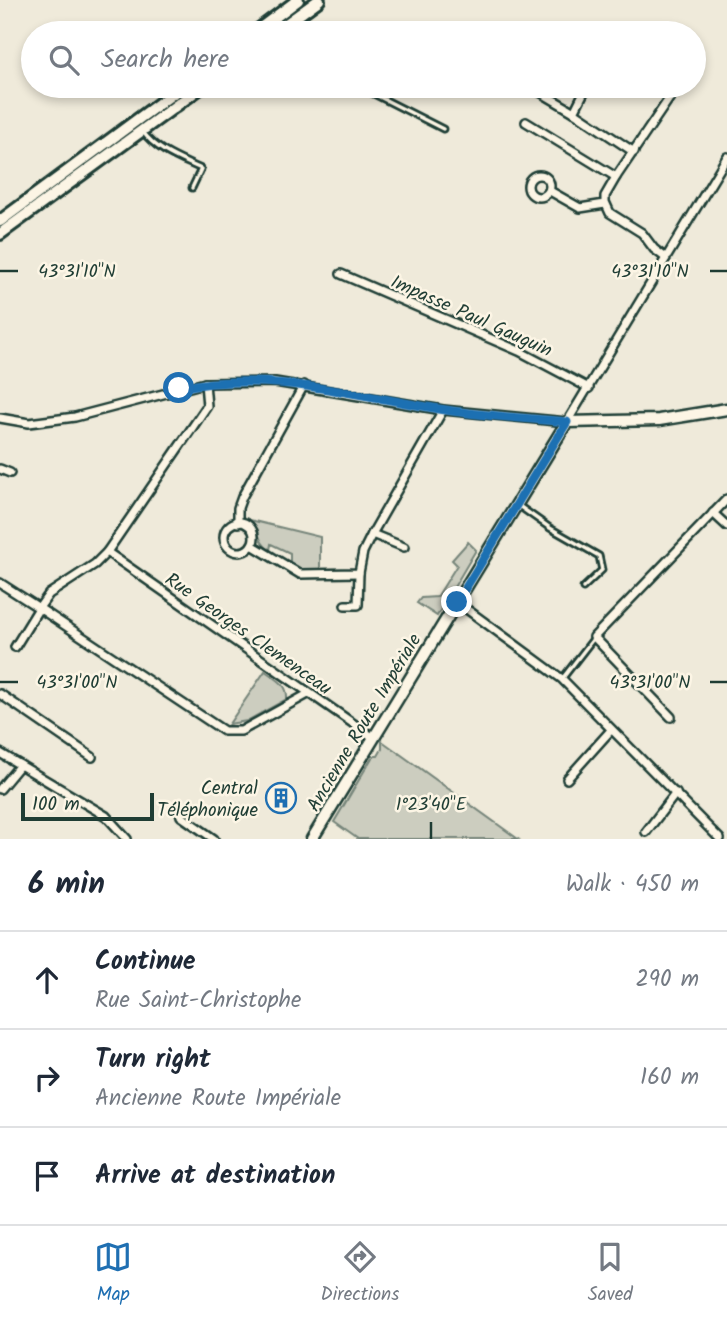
<!DOCTYPE html>
<meta charset="utf-8">
<style>
:root{--surface:#fff;--page:#f2f2f3;--text:#1f2937;--muted:#747a83;--line:#e0e1e3;--accent:#1f6fb2}
body{margin:0;font-family:Kalam,sans-serif;background:var(--page);color:var(--text)}
.scale{position:absolute;left:21px;bottom:18px;width:133px;box-sizing:border-box;padding-left:7px;border:4px solid #1f3d34;border-top:0;font-size:19px;line-height:24px;white-space:nowrap;color:#1f3d34;-webkit-text-stroke:5px #fcf5e5;paint-order:stroke}
.stop{position:absolute;width:21px;height:21px;margin:-16px;border:5px solid #1f6fb2;border-radius:50%;background:#fff}
.stop.end{background:#1f6fb2;border-color:#fff;box-shadow:0 2px 7px #0008}
.list{margin:0;padding:0;list-style:none}
h2{display:flex;justify-content:space-between;align-items:center;height:91px;margin:0;padding:0 28px;font-size:30px}
h2 small{font-size:23px;font-weight:400;color:var(--muted)}
.list li{display:grid;grid-template-columns:46px 1fr auto;gap:21px;align-items:center;box-sizing:border-box;height:98px;padding:0 28px;border-top:2px solid var(--line)}
.list b{display:block;font-size:26px;white-space:nowrap}
.list p{margin:0;font-size:23px;white-space:nowrap;color:var(--muted)}
.list em{font-size:23px;font-style:normal;color:var(--muted)}
.icon{flex:none;width:38px;height:38px;fill:none;stroke:currentColor;stroke-width:2;stroke-linecap:round;stroke-linejoin:round}
.map{position:relative;flex:none;width:727px;height:839px;overflow:hidden}
.search{position:absolute;background:var(--surface);box-shadow:0 4px 10px #0003;left:21px;right:21px;top:21px;height:77px;display:flex;align-items:center;gap:18px;box-sizing:border-box;padding:0 24px;border-radius:38px;color:var(--muted);font-size:26px}
.sheet{height:385px;background:var(--surface)}
nav{display:flex;justify-content:space-around;align-items:center;box-sizing:border-box;height:98px;border-top:2px solid var(--line);background:var(--surface);font-size:19px;color:var(--muted)}
nav a{display:grid;justify-items:center;gap:4px}
nav .on{color:var(--accent)}
.map>svg:first-child{display:block}
</style>
<div class="map">
<svg width="727" height="839" viewBox="0 0 727 839">
<rect width="100%" height="100%" fill="#efeada"/>
<filter id="ink" filterUnits="userSpaceOnUse"><feTurbulence type="fractalNoise" baseFrequency=".0143" numOctaves="2"/><feDisplacementMap in="SourceGraphic" scale="14" xChannelSelector="R" yChannelSelector="G"/><feConvolveMatrix kernelMatrix="1 2 1 2 8 2 1 2 1" color-interpolation-filters="sRGB"/></filter>
<g filter="url(#ink)">
<!-- green -->
<g fill="#cccdbf" stroke="#76857a" stroke-width="2">
<path d="M 250,520 L 320,537 L 320,571 L 304,571 L 290,562 L 290,553 L 271,544 L 270,550 C 257,542 260,530 250,520 Z"/>
<path d="M 468,542 L 476,550 L 437,616 L 417,603 L 421,598 L 437,597 L 457,565 L 452,560 Z"/>
<path d="M 265,671 C 276,679 288,684 287,699 L 247,721 L 229,724 Z"/>
<path d="M 382,741 L 518,839 L 358,839 L 334,822 L 373,756 L 378,756 L 382,749 Z"/>
</g>
<g fill="none" stroke-linecap="round" stroke-linejoin="round">
<!-- lane casing -->
<g stroke="#1f3d34" stroke-width="9">
<g id="lane">
<path d="M 358,86 L 443,129"/>
<path d="M 143,132 C 157,151 180,159 201,169 L 192,188"/>
<path d="M 519,506 L 550,528 L 599,556 L 602,570 L 583,588"/>
<path d="M 562,679 L 593,639"/>
</g>
</g>
<!-- street casing -->
<g stroke="#1f3d34" stroke-width="12">
<g id="street">
<path d="M 530,86 L 574,112"/>
<path d="M 587,86 L 574,112 L 634,152"/>
<path d="M 526,122 L 616,177"/>
<circle cx="539" cy="186" r="11"/>
<path d="M 550,191 L 580,208 L 605,204"/>
<path d="M 666,258 L 654,249 L 642,233 L 610,213 L 605,202 L 605,196 L 616,177 L 677,87 L 675,86"/>
<path d="M 341,274 L 519,351 L 589,388"/>
<path d="M 0,418 L 29,423 L 75,417 L 205,383 L 275,382 L 443,410 L 567,422 L 727,157"/>
<path d="M 0,469 L 10,473"/>
<path d="M 713,513 L 727,526"/>
<circle cx="239" cy="537" r="15"/>
<path d="M 238,523 L 238,508 L 242,497 L 304,385"/>
<path d="M 372,534 L 404,547"/>
<path d="M 252,545 L 300,574 L 359,573 L 363,552 L 372,534 L 443,410"/>
<path d="M 107,552 L 374,738"/>
<path d="M 0,583 L 39,608 L 49,594 L 95,564 L 107,552 L 207,406 L 205,383"/>
<path d="M 457,602 L 562,679 L 720,839"/>
<path d="M 345,605 L 358,605 L 359,573"/>
<path d="M 15,647 L 39,608 L 224,731 L 241,731 L 308,694"/>
<path d="M 0,694 L 92,757"/>
<path d="M 671,717 L 594,637 L 727,499"/>
<path d="M 0,753 L 106,816 L 127,839"/>
<path d="M 567,779 L 611,730"/>
<path d="M 0,789 L 20,765"/>
<path d="M 180,811 L 181,816 L 214,839"/>
<path d="M 646,832 L 676,793"/>
</g>
</g>
<!-- secondary casing -->
<g stroke="#1f3d34" stroke-width="15">
<path id="secondary" d="M 312,839 L 567,422 L 659,420 L 727,409"/>
</g>
<!-- primary casing -->
<g stroke="#1f3d34" stroke-width="16">
<g id="primary">
<path d="M 254,33 L 298,0"/>
<path d="M 274,33 L 319,0"/>
<path d="M 0,221 L 183,86"/>
<path d="M 0,234 L 203,86"/>
</g>
</g>
<!-- lane -->
<use href="#lane" stroke="#fcf5e5" stroke-width="3.5"/>
<!-- street -->
<use href="#street" stroke="#fcf5e5" stroke-width="7"/>
<!-- secondary -->
<use href="#secondary" stroke="#fcf5e5" stroke-width="10"/>
<!-- primary -->
<use href="#primary" stroke="#fcf5e5" stroke-width="10"/>
</g>
</g>
<g fill="none" stroke-linecap="round" stroke-linejoin="round" filter="url(#ink)">
<!-- route -->
<path stroke="#1f6fb2" stroke-width="9" d="M 179,388 C 266,370 354,395 439,409 C 481,416 525,418 567,422 L 457,602"/>
</g>
<!-- ticks -->
<path fill="none" stroke="#1f3d34" stroke-width="2.5" d="M 0,271 L 18,271M 710,271 L 727,271M 0,682 L 18,682M 710,682 L 727,682M 431,822 L 431,839"/>
<!-- icons -->
<defs>
<g id="building-ring" transform="scale(1.575)"><circle r="9.5" fill="#fcf5e5" stroke="#1f6fb2" stroke-width="1.5"/><path d="M-4-6H4V6H1V3H-1V6H-4ZM-2.5-4.3h1.7v1.8h-1.7ZM.8-4.3h1.7v1.8H.8ZM-2.5-1h1.7V.8h-1.7ZM.8-1h1.7V.8H.8Z" fill="#1f6fb2"/></g>
</defs>
<g fill-rule="evenodd">
<use href="#building-ring" x="281" y="798"/>
</g>
<g text-anchor="middle" stroke-width="5" stroke-linejoin="round" paint-order="stroke">
<!-- street labels -->
<g font-size="19" fill="#1f3d34" stroke="#fcf5e5">
<text transform="translate(472 315) rotate(24)" y="7">Impasse Paul Gauguin</text>
<text transform="translate(249 633) rotate(35)" y="7">Rue Georges Clemenceau</text>
<text transform="translate(363 722) rotate(-59)" y="7">Ancienne Route Impériale</text>
</g>
<!-- poi labels -->
<g font-size="19" fill="#1f3d34" stroke="#fcf5e5" text-anchor="end">
<text x="258" y="794">Central<tspan x="258" dy="22">Téléphonique</tspan></text>
</g>
</g>
<g font-size="18" text-anchor="middle" fill="#1f3d34" stroke="#fcf5e5" stroke-width="5" stroke-linejoin="round" paint-order="stroke">
<text x="77" y="277">43°31'10"N</text>
<text x="650" y="277">43°31'10"N</text>
<text x="77" y="688">43°31'00"N</text>
<text x="650" y="688">43°31'00"N</text>
<text x="431" y="810">1°23'40"E</text>
</g>
</svg>
<div class="scale">100 m</div>
<div class="stop" style="left:179px;top:388px"></div>
<div class="stop end" style="left:457px;top:602px"></div>
<div class="search"><svg class="icon" aria-label="search" viewBox="0 0 24 24"><circle cx="10" cy="10" r="6"/><path d="M15 15l6 6"/></svg>Search here</div>
</div>
<section class="sheet">
<h2>6 min<small>Walk · 450 m</small></h2>
<ul class="list">
<li><svg class="icon" aria-label="ahead" viewBox="0 0 24 24"><path d="M12 20V5M6 11l6-6 6 6"/></svg><div><b>Continue</b><p>Rue Saint-Christophe</p></div><em>290 m</em></li>
<li><svg class="icon" aria-label="right" viewBox="0 0 24 24"><path d="M7 20v-9h11M14 6l5 5-5 5"/></svg><div><b>Turn right</b><p>Ancienne Route Impériale</p></div><em>160 m</em></li>
<li><svg class="icon" aria-label="arrive" viewBox="0 0 24 24"><path d="M6 21V4h12l-3 4 3 4H6"/></svg><div><b>Arrive at destination</b></div></li>
</ul>
</section>
<nav>
<a class="on"><svg class="icon" aria-label="map" viewBox="0 0 24 24"><path d="M3 6l6-2 6 2 6-2v14l-6 2-6-2-6 2zM9 4v14M15 6v14"/></svg>Map</a>
<a><svg class="icon" aria-label="directions" viewBox="0 0 24 24"><path d="M12 3l9 9-9 9-9-9zM9 14v-3h6M13 9l2 2-2 2"/></svg>Directions</a>
<a><svg class="icon" aria-label="saved" viewBox="0 0 24 24"><path d="M7 4h10v16l-5-4-5 4z"/></svg>Saved</a>
</nav>
